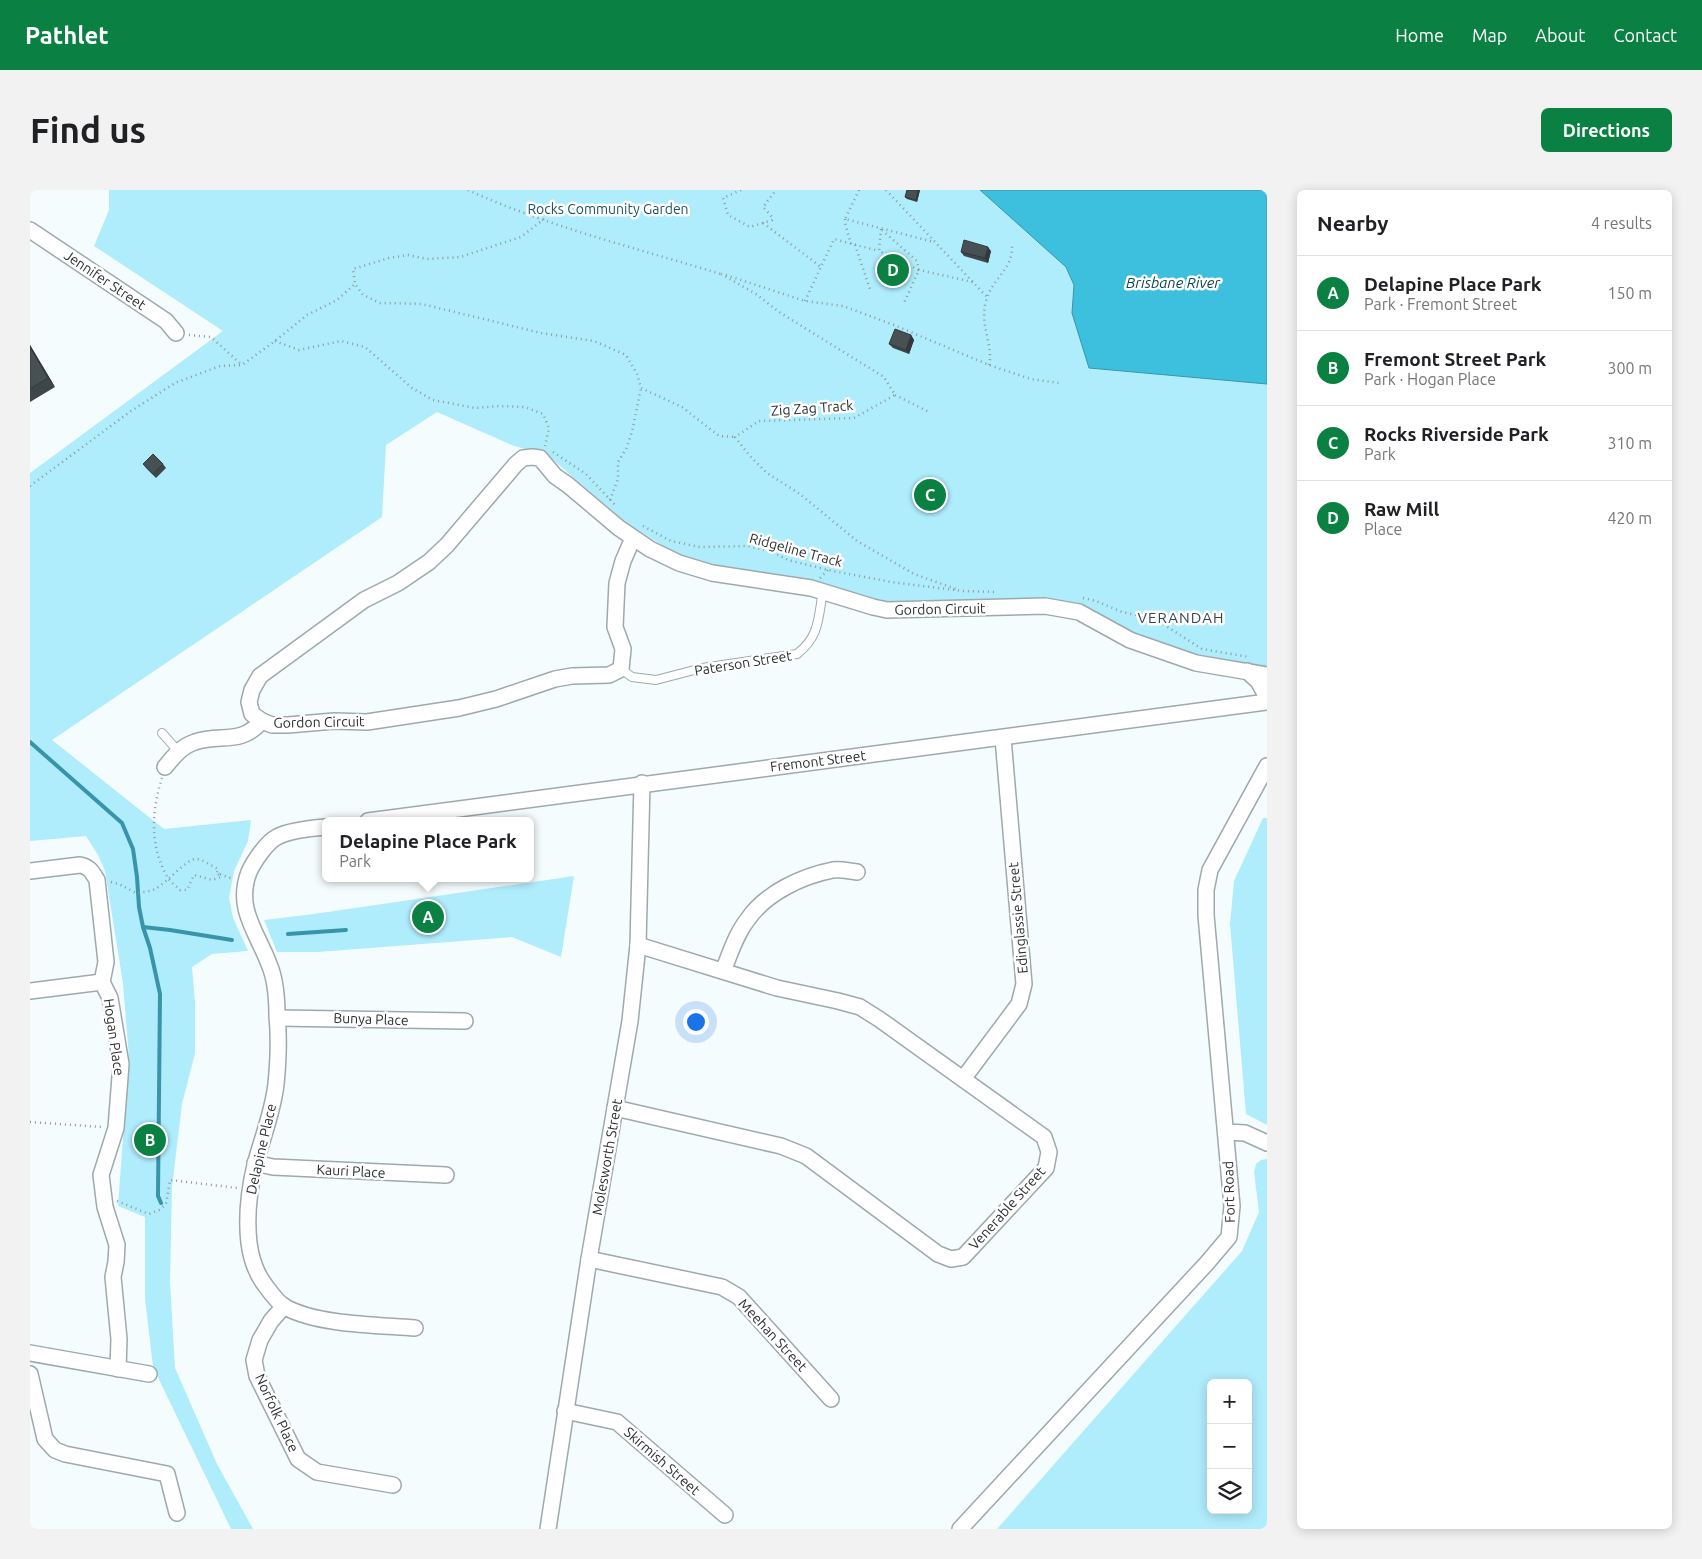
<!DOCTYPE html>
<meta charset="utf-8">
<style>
:root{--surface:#fff;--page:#f2f2f2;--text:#202124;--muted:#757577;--line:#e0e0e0;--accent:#0b8043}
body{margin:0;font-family:Ubuntu,sans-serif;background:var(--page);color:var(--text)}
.controls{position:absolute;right:15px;bottom:15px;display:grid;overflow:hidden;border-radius:8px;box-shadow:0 2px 12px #0003}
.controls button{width:45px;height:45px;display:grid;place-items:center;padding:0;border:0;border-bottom:1px solid var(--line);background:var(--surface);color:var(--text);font:25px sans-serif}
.you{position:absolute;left:665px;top:831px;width:18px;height:18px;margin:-12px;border:4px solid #fff;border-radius:50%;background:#1a73e8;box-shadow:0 0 0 8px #1a73e833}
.badge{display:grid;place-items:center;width:32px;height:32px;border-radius:50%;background:var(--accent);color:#fff;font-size:16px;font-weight:700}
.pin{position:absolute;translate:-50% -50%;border:2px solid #fff;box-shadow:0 1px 5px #0006}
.popup{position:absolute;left:292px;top:627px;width:212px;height:65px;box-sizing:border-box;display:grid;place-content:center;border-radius:8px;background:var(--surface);filter:drop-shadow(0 1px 4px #0005);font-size:16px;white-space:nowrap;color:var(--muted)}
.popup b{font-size:19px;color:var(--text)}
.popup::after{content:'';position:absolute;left:50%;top:100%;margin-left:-10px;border:10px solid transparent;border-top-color:var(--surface)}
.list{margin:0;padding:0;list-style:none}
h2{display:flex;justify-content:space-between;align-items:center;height:65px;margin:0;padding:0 20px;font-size:21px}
h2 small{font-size:16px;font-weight:400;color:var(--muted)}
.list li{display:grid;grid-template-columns:32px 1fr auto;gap:15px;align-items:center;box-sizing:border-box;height:75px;padding:0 20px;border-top:1px solid var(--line)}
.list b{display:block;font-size:19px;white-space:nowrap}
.list p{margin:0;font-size:16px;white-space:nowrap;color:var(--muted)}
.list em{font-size:16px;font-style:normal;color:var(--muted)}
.icon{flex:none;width:28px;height:28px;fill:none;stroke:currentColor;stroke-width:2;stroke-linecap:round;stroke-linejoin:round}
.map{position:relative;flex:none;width:1237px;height:1339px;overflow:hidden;border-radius:8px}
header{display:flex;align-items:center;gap:30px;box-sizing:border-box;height:70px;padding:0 25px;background:var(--accent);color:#fff}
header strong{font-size:24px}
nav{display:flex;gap:28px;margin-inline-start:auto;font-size:18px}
.intro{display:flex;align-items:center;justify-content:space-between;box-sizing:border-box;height:120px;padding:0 30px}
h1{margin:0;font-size:35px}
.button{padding:12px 22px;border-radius:8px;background:var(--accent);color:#fff;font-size:18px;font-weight:700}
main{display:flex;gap:30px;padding:0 30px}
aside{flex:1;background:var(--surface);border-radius:8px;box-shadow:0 2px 12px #0003}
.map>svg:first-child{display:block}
</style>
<header>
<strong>Pathlet</strong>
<nav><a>Home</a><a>Map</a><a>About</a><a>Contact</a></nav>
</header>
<div class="intro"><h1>Find us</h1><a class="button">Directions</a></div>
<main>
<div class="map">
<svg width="1237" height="1339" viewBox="0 0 1237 1339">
<rect width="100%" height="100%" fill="#f5fcfe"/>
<!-- green -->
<g fill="#afecfc" fill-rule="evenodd">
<path d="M 79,0 L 950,0 L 1036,77 L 1044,95 L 1042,123 L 1059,178 L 1237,194 L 1237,479 L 1170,467 L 1015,412 L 857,412 L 795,394 L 684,376 L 646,364 L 597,333 L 516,264 L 484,256 L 407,222 L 356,255 L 352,327 L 22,550 L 134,639 L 221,630 L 218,651 L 204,681 L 199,708 L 203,728 L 218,761 L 182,764 L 162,777 L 165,813 L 165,863 L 152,914 L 142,997 L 140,1092 L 145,1178 L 187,1274 L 223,1339 L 201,1339 L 123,1177 L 115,1109 L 115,1027 L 88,1016 L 99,867 L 93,793 L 75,681 L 68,665 L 56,646 L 0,651 L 0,283 L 193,141 L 64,56 L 79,20 Z"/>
<path d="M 1233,628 L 1237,628 L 1237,935 L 1216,924 L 1200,734 L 1204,691 Z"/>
<path d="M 544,686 L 531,767 L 482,747 L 288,762 L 247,762 L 234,730 L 284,724 Z"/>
<path d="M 1237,969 L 1237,1339 L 967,1339 L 1212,1061 L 1229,1022 L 1224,982 L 1226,974 L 1231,970 ZM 1181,1193 L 1218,1193 L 1218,1320 L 1181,1320 Z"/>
</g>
<!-- water -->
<path fill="#3dc0dd" stroke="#3894a9" d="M 950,0 L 1237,0 L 1237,194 L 1059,178 L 1042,123 L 1044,95 L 1036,77 Z"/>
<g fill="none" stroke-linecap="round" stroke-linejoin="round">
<!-- stream -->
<g stroke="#3894a9" stroke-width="4">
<path d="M 0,552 L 92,633 L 103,659 L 107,687 L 109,717 L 113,737 L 120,758 L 130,804 L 128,1006 L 131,1013"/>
<path d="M 113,737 L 140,740 L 202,750"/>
<path d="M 258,744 L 316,740"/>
</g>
<!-- service casing -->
<g stroke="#9ea9ac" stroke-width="10">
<g id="service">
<path d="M 591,479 L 602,487 L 626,490 L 672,478 L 767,464 C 790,446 788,428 793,401"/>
<path d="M 132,543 L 148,561"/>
</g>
</g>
<!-- minor casing -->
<g stroke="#9ea9ac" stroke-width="18">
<g id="minor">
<path d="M 0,40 L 136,131 L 146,143"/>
<path d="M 603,348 L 593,371 L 587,393 L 585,437 L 593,459 L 591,479 L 579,485 L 542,486 L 525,489 L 466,509 L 429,518 L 337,532 L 304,531 L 258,535 L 242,535 L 232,531 L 222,524 L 219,512 L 222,500 L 230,486 L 334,410 L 368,393 L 399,372 L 417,355 L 486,274 L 493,268 L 502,267 L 510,268 L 525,286 L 538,295 L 589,338 L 620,359 L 649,373 L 682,383 L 781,398 L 843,417 L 857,420 L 1015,416 L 1049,422 L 1100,450 L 1166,473 L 1237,485"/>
<path d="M 1217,481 L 1228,491 L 1237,507"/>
<path d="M 135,577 C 144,566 152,556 165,552 C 191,543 210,556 232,531"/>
<path d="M 338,631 C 638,589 938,553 1237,512"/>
<path d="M 296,637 C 283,638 258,641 247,647 C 237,652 224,671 219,682 C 205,718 227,742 239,774 C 246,790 247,809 247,826 C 249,846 248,874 246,894 C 243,922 232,948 225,975 C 219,1000 216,1027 219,1053 C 221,1068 225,1082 235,1095 C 240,1102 247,1112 255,1117 C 288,1135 347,1135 385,1138"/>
<path d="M 0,681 L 50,675 C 60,677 62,682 67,690 L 76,772 L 72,792 L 80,808 L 91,874 L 86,938 L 71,985 L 75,1017 L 87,1055 L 86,1072 L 83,1087 L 89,1149 L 88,1179"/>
<path d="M 693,781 C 700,764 706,744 718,729 C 736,703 772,686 803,680 C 811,679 819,681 827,682"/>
<path d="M 0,801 L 72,792"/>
<path d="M 248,828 L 435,831"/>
<path d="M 933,889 L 989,814 L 994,794 L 973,548"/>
<path d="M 585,918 L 751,956 L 776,966 L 908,1064 L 921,1069 L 933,1067 L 1016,978 L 1019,962 L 1014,947 L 849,829 L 830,817 L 808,811 L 747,798 L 608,755"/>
<path d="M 1196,942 L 1215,943 L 1237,953"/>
<path d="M 225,973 L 243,977 L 416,985"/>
<path d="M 559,1069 L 692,1097 L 709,1107 L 801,1209"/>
<path d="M 254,1116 L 241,1131 L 230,1150 L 224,1170 L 227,1186 L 268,1269 L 287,1282 L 363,1295"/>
<path d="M 0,1163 L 119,1184"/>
<path d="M 0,1184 L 15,1249 L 25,1260 L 35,1264 L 137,1284 L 147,1323"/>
<path d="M 535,1221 L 587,1232 L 695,1325"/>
<path d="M 518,1339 L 559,1069 L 600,831 L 608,755 L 612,593"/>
<path d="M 930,1339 L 1177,1073 L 1199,1047 L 1202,1016 L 1176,725 L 1176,700 L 1180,680 L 1237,576"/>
</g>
</g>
<!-- path -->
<g stroke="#93989a" stroke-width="2.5" stroke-dasharray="1 4" stroke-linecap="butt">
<path d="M 438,0 C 519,37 606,58 691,84"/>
<path d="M 711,0 L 693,8 L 698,25 L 720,37 L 742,30 L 743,28 L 733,17 L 746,0"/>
<path d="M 829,0 L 815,29 L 904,52"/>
<path d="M 856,0 L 957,107"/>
<path d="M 514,29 L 491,47 L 430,67 L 397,69 L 378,65 L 359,68 L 323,79 L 325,94 L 333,105 L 350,113 L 392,114 L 511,143 L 564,151 L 596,165 L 607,184 L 611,198 L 652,217 L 689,246 L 705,247"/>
<path d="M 815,29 L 815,33 L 821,54"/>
<path d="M 733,33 L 791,77"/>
<path d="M 851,39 L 849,61 L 889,80 L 873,115"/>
<path d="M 852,40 L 887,71 L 889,80 L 943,92"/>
<path d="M 825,55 L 840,99"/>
<path d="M 691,84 L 726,104 L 749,122 L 854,187 L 865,205 L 824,228 L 729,231 L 705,247 L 719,265 L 737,283 L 770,304 L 827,351 L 884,384 L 929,400"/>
<path d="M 696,85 L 775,111 L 813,116 L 864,135 L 959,175 L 1001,189 L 1029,193"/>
<path d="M 775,111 L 804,49 L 849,61"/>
<path d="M 159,145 L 181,147 L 212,175"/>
<path d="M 245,151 L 269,160 L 311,151 L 335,157 L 382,198 L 403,210 L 445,218 L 469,216 L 495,217 L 513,224 L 519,238 L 515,256"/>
<path d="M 959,175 C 964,156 949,135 956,111 C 962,88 983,80 982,56"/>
<path d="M 865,205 L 899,222"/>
<path d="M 523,262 L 556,284 L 587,317"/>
<path d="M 0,296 L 101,221 L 145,193 L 190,176 L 212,175 L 245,151 L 277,125 L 307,110 L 325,94"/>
<path d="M 580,310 L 588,289 L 588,272 L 596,259 L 602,242 L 611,198"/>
<path d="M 613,336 L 641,351 L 670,357 L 718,356 L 741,361 L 758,370 L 798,380 L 861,392 L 933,401 L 965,402"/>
<path d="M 790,388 L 798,380"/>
<path d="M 1053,408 L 1066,411 L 1092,422 L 1125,429 L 1172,459 L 1219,467"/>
<path d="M 132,588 C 122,619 119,656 137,686 C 140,692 146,696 150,700 L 157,700 L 164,685 L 182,690 L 191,687 L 187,683"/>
<path d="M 81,692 L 89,694 L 106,703 C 112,702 119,702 125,699 C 137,693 156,669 166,669 C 173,669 181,676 188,679 L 187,683 L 203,689"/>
<path d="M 0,932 L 72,937"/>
<path d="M 87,1011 L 119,1024 L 129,1020 L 136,1014 L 140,990 L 208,998"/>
</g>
<!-- service -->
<use href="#service" stroke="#fff" stroke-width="8"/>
<!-- minor -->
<use href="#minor" stroke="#fff" stroke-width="15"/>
</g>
<!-- wall -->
<g fill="#3d4648">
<path d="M 877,0 L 890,0 L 887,12 L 877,9 L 875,7 Z"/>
<path d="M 961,61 L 958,73 L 934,66 L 931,62 Z"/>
<path d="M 881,145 L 884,150 L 879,164 L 863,158 L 859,154 Z"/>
<path d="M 0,155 L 25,197 L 0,212 Z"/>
<path d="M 113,274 L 133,274 L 136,278 L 126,288 L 116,278 Z"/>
</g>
<!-- shaded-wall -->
<g fill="#32393b">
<path d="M 888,0 L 890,0 L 887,12 L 886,10 Z"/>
<path d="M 958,57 L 961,61 L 958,73 L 955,68 Z"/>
<path d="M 881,145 L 884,150 L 879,164 L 876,160 Z"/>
<path d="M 0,155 L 25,197 L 18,188 L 0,157 Z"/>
</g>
<!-- building -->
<g fill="#475154" stroke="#32393b">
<path d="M 877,0 L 888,0 L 886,10 L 875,7 Z"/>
<path d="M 934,50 L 958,57 L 955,68 L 931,62 Z"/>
<path d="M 865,139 L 881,145 L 876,160 L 859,154 Z"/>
<path d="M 0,157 L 18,188 L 0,199 Z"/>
<path d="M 123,264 L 133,274 L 123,284 L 113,274 Z"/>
</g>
<g text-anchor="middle" stroke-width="5" stroke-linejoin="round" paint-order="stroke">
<!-- park labels -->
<g font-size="14" fill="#1d525f" stroke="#fff">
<text x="578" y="24">Rocks Community Garden</text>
</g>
<!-- street labels -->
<g font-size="14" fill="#2b2f30" stroke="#fff">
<text transform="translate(75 90) rotate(34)" y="5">Jennifer Street</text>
<text transform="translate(782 218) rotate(-4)" y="5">Zig Zag Track</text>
<text transform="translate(766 360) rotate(15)" y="5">Ridgeline Track</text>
<text transform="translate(910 419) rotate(-1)" y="5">Gordon Circuit</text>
<text transform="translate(713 473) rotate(-9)" y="5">Paterson Street</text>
<text transform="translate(289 532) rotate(-1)" y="5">Gordon Circuit</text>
<text transform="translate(788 571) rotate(-7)" y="5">Fremont Street</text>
<text transform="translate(988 728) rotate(-95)" y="5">Edinglassie Street</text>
<text transform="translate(341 829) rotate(2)" y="5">Bunya Place</text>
<text transform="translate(84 847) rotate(82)" y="5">Hogan Place</text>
<text transform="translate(231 959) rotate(-77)" y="5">Delapine Place</text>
<text transform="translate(577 967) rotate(-80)" y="5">Molesworth Street</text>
<text transform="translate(321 981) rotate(3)" y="5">Kauri Place</text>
<text transform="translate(1199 1002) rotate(-92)" y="5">Fort Road</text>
<text transform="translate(977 1018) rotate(-48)" y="5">Venerable Street</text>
<text transform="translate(743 1145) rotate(47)" y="5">Meehan Street</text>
<text transform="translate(247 1223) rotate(65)" y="5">Norfolk Place</text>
<text transform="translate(632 1271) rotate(41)" y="5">Skirmish Street</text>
</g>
<!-- water labels -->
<g font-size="15" font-style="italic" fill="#0e4753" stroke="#fff">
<text x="1143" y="98">Brisbane River</text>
</g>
<!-- neighbourhood labels -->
<g font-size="15" letter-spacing="1" fill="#3b4447" stroke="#fff">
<text x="1151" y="433">VERANDAH</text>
</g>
</g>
</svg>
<div class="controls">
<button>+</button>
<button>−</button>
<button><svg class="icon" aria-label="layers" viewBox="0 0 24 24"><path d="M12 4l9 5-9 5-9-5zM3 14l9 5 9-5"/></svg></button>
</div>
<div class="you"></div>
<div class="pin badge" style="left:398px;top:727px">A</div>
<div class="popup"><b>Delapine Place Park</b>Park</div>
<div class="pin badge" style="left:120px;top:950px">B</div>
<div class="pin badge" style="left:900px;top:305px">C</div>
<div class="pin badge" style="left:863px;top:80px">D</div>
</div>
<aside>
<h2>Nearby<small>4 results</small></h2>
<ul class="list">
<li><span class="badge">A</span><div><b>Delapine Place Park</b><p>Park · Fremont Street</p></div><em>150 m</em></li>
<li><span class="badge">B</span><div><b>Fremont Street Park</b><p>Park · Hogan Place</p></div><em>300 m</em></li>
<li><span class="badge">C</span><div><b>Rocks Riverside Park</b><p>Park</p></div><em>310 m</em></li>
<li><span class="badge">D</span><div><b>Raw Mill</b><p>Place</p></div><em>420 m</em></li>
</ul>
</aside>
</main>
